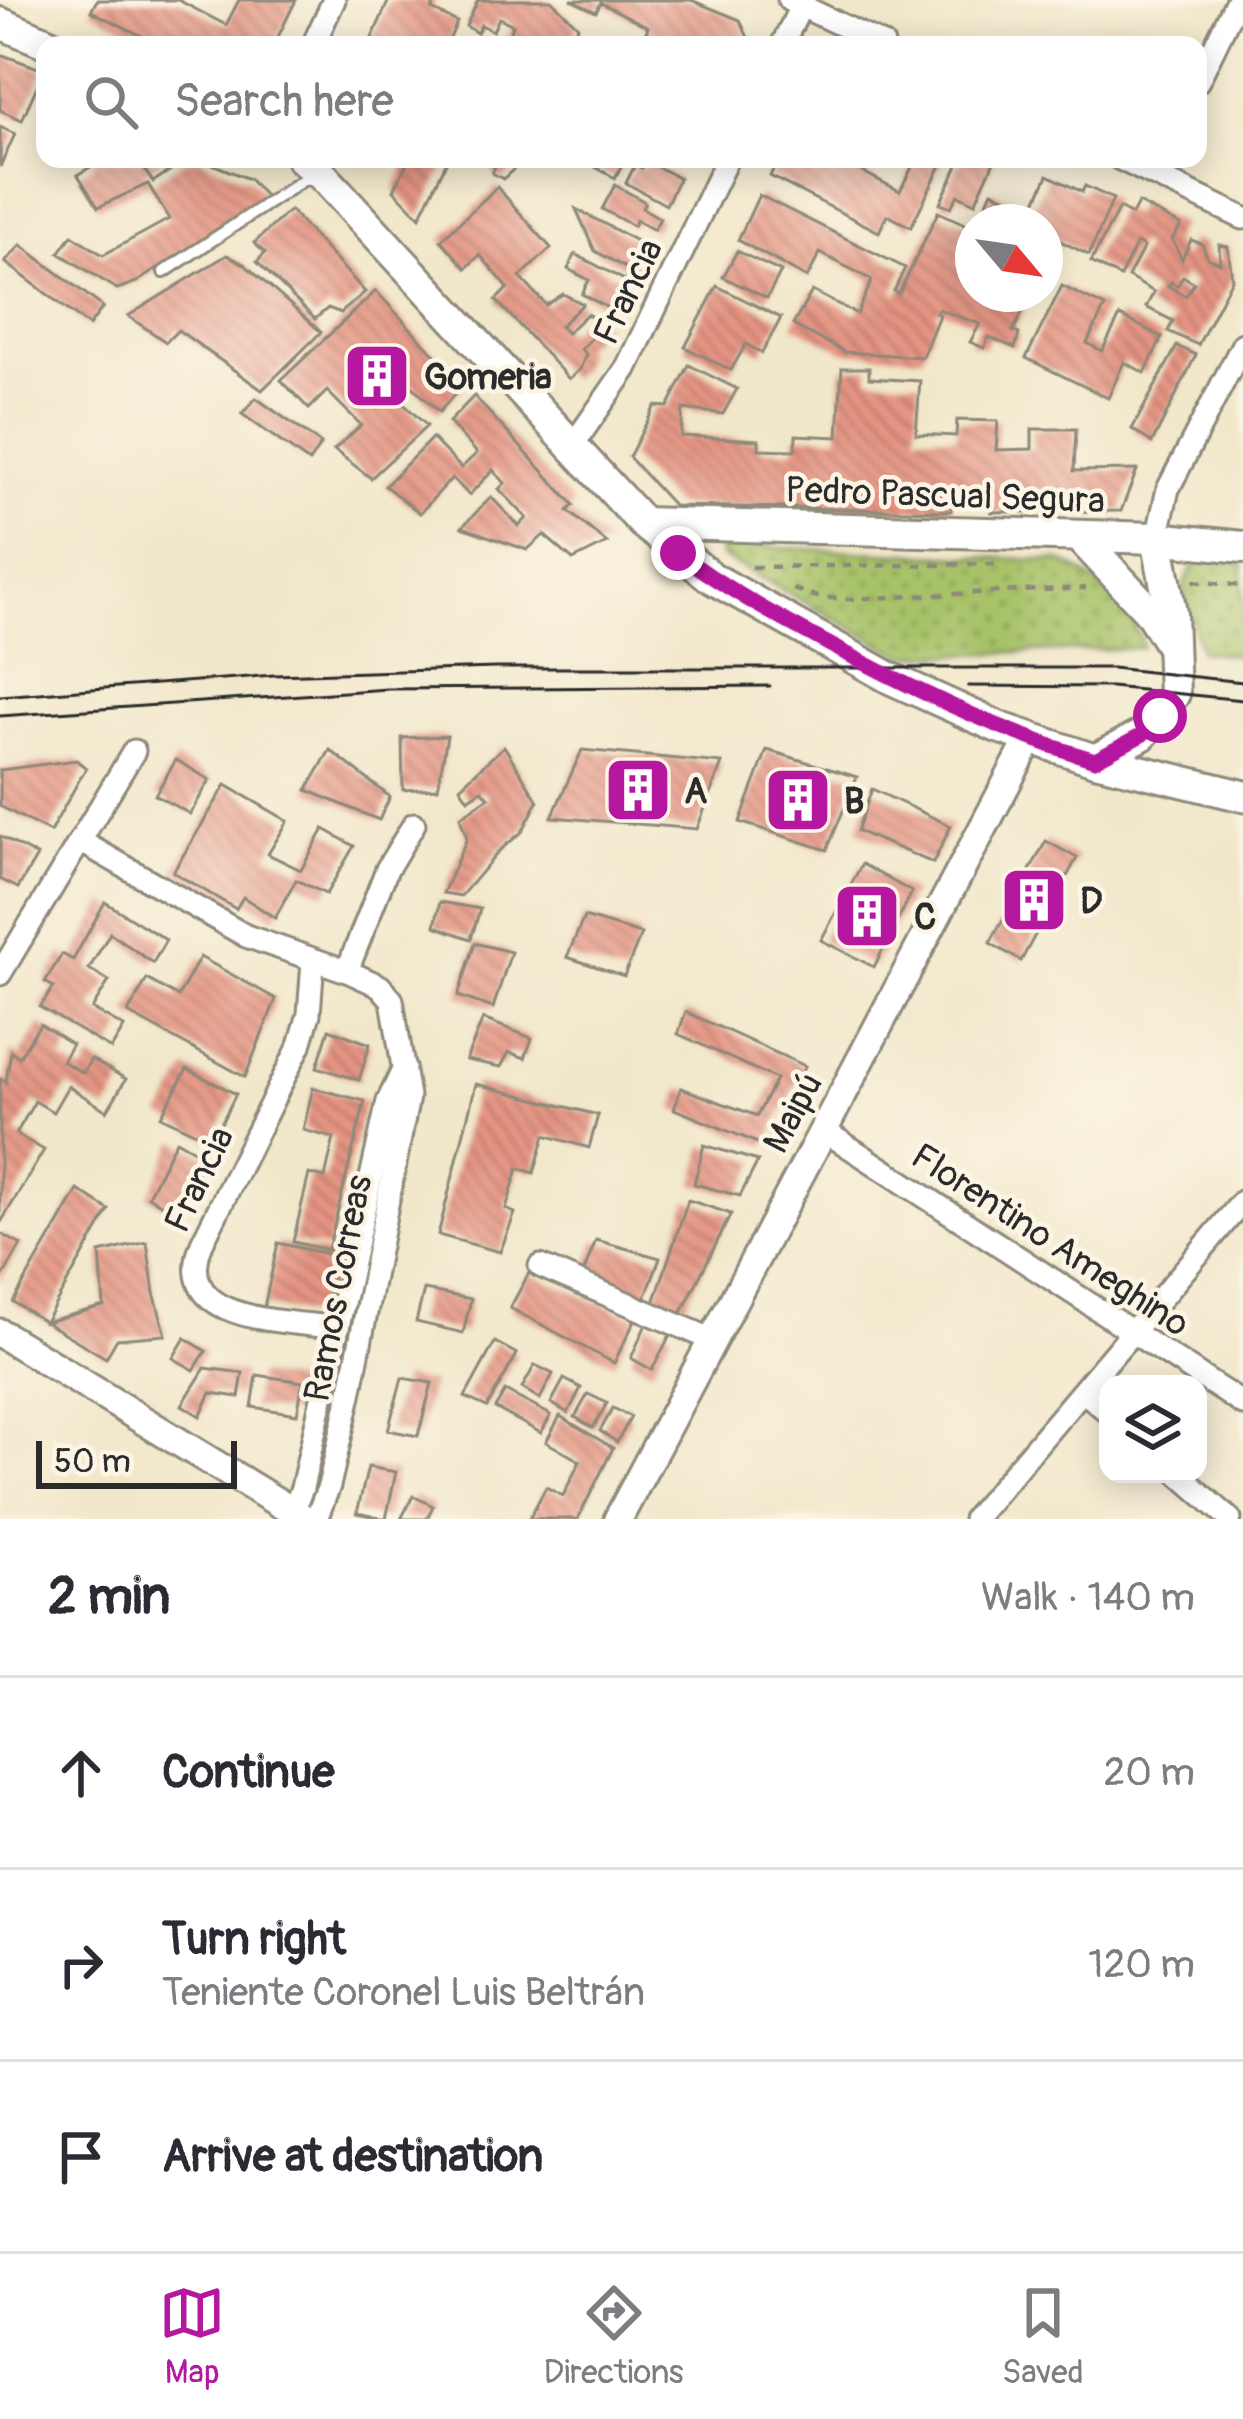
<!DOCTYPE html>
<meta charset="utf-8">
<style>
:root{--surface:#fff;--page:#f2f2f3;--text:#2b2b33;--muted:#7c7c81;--line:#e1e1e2;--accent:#b5179e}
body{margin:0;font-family:Pangolin,sans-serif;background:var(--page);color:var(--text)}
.controls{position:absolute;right:36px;bottom:36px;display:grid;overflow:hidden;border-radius:24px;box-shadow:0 6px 30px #0003}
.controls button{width:108px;height:108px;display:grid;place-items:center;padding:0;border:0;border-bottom:3px solid var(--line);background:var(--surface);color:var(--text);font:60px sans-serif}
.compass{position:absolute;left:955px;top:204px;width:108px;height:108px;border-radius:50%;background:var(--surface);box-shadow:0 6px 30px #0003;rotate:119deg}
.scale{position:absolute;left:36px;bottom:30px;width:201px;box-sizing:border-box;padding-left:12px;border:6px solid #2b2b2b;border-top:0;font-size:33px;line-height:42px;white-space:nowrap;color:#2b2b2b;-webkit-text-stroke:9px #fcf5e5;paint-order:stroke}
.stop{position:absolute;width:36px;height:36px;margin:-27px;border:9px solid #b5179e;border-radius:50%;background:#fff}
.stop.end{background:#b5179e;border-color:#fff;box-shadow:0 3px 12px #0008}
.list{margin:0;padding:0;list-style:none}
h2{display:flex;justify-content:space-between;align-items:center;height:156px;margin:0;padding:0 48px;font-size:51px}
h2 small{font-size:39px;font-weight:400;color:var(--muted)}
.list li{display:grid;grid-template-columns:78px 1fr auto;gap:36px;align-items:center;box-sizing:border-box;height:192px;padding:0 48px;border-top:3px solid var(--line)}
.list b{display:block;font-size:45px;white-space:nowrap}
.list p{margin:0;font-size:39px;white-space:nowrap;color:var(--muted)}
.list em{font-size:39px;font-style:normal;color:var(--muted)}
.icon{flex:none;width:66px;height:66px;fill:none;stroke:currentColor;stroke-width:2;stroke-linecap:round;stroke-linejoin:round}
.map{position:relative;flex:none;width:1243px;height:1519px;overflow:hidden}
.search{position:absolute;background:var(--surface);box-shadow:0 6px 30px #0003;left:36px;right:36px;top:36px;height:132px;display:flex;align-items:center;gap:30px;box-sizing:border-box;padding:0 42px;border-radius:24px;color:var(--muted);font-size:45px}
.sheet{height:732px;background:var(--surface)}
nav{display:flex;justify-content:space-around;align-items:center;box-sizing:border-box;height:168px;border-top:3px solid var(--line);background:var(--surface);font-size:33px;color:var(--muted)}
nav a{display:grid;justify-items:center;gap:6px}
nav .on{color:var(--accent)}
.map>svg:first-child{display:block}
</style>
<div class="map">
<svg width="1243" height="1519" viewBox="0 0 1243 1519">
<defs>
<pattern id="park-dots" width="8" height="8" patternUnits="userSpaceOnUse" patternTransform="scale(3)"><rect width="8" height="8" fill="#a7c268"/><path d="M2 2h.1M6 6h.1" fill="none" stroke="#889e56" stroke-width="1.8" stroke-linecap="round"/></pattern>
<pattern id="building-back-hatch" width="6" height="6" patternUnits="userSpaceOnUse" patternTransform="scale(3)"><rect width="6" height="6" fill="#e59483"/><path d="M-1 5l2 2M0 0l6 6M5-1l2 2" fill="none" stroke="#ba796b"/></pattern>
</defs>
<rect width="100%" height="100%" fill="#fcf5e5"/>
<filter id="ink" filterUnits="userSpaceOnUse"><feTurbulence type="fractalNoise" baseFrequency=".00833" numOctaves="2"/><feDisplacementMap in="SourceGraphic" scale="24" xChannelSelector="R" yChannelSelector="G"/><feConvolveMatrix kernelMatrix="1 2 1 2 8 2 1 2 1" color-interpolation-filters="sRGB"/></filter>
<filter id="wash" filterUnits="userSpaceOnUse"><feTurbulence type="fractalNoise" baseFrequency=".004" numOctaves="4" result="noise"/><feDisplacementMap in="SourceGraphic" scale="48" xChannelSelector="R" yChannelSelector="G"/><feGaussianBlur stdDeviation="2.7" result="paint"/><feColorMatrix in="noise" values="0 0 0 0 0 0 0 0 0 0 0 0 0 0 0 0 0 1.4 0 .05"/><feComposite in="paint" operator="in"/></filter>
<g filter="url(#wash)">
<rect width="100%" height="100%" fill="#f1e7ca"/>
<!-- park -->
<g fill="url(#park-dots)" stroke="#69764a" stroke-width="3">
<path d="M 729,545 L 1060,561 C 1091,573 1139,614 1142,648 L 903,656 L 722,557 L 719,549 Z"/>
<path d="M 1197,558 L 1243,564 L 1243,656 L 1200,651 L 1183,587 Z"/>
</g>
<g id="blocks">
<!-- building -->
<g fill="url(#building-back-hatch)" fill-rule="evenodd">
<path d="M 97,0 L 178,0 L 226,25 L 239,0 L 296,0 L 274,45 L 161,45 L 91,11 Z"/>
<path d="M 389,0 L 436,0 L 432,10 L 457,22 L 447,45 L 369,45 Z"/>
<path d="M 478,0 L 551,0 L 578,26 L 569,45 L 504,45 L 513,25 L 499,18 L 493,31 L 481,25 L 477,33 L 466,26 Z"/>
<path d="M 571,0 L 691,0 L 740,20 L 749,40 L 746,45 L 672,45 L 646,32 L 648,27 L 601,3 L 596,12 Z"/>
<path d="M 0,54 L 44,70 L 22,120 L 0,110 Z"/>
<path d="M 0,127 L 15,134 L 0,167 Z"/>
<path d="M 92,159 L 163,159 L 145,171 L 153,182 L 187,159 L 200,159 L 249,179 L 266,197 L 137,282 L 117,289 L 59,253 L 72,235 L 103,255 L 169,219 L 148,184 L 98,207 L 78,175 L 95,164 Z"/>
<path d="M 409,159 L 448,159 L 420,217 L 394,190 Z"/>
<path d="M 498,159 L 525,159 L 503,179 L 492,173 Z"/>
<path d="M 599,159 L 625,159 L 615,178 L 595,167 Z"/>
<path d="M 778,159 L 837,159 L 900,191 L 916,159 L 944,159 L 911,227 L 887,215 L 879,232 L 770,176 Z"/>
<path d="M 961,159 L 995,159 L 975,203 L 958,195 L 951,207 L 940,203 Z"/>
<path d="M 646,161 L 679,178 L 666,205 L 626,183 L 635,165 L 642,168 Z"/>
<path d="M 1048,175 L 1082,192 L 1085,186 L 1113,199 L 1089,255 L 1060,241 L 1055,253 L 1045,248 L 1045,222 L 1027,222 Z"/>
<path d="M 615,185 L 645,202 L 642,208 L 660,218 L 654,230 L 636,220 L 633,226 L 602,209 Z"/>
<path d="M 497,187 L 551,248 L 520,277 L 546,305 L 563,294 L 583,304 L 560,326 L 567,333 L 587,314 L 604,325 L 581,349 L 586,354 L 580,369 L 569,379 L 496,300 L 508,288 L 480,255 L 466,268 L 441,240 Z"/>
<path d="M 992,191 L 1024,204 L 1016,222 L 978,222 Z"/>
<path d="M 759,195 L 905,268 L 894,291 L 899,294 L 938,212 L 973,228 L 973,245 L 968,244 L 960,263 L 973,267 L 973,294 L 999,294 L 1026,305 L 1013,331 L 1019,334 L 1015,348 L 989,337 L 984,348 L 970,342 L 980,324 L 938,309 L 936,313 L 939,315 L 922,357 L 845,352 L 793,325 L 812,291 L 857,314 L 872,280 L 820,253 L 807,278 L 738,240 Z"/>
<path d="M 1138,203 L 1181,225 L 1172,240 L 1182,259 L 1191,240 L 1202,244 L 1208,258 L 1220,263 L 1219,245 L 1228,247 L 1232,279 L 1198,345 L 1168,331 L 1173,321 L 1146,307 L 1154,292 L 1128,277 L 1144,247 L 1137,243 L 1120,277 L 1091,262 L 1119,208 L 1132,215 ZM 1183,276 L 1194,283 L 1186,296 L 1168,286 L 1171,282 L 1177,286 Z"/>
<path d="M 576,209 L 646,246 L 633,272 L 595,251 Z"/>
<path d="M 290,210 L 365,292 L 341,313 L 328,308 L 315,319 L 257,262 L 265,253 L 254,243 Z"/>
<path d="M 21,245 L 103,307 L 89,326 L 5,262 Z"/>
<path d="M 737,251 L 781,272 L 767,298 L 723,277 Z"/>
<path d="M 575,254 L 628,282 L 614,311 L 582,294 L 589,280 L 568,269 Z"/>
<path d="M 227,255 L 244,264 L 321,332 L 262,390 L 178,330 L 166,342 L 128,316 Z"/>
<path d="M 717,286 L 781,318 L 762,353 L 746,344 L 731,370 L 685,347 Z"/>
<path d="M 1062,286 L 1105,307 L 1087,343 L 1102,351 L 1120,316 L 1162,337 L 1145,373 L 1124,362 L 1108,398 L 1026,358 Z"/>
<path d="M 376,291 L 463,385 L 439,412 L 406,380 L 381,405 L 394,395 L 427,426 L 371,478 L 334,450 L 361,425 L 327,391 L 309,409 L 281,380 Z"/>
<path d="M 1177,346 L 1196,355 L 1152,443 L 1132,429 Z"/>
<path d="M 689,365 L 737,389 L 723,414 L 683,409 L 681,436 L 759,440 L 759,449 L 795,450 L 796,435 L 838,437 L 842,368 L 869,368 L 869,378 L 920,381 L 916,434 L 956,436 L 957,420 L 998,421 L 996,450 L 1032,449 L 1032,429 L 1076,429 L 1074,471 L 1137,470 L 1121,511 L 991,512 L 992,500 L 952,497 L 951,511 L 674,506 L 629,457 L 655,406 L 668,407 Z"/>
<path d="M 474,396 L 574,505 L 568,511 L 607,543 L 573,560 L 544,535 L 527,550 L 462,527 L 491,497 L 519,526 L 527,518 L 499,489 L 505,483 L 493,470 L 469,495 L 452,478 L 420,513 L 385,486 L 432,438 L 461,468 L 477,453 L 449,422 Z"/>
<path d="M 256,398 L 321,444 L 309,462 L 242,414 Z"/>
<path d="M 447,736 L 438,788 L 403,790 L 402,738 Z"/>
<path d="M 504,746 L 538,801 L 522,832 L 500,850 L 461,896 L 443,893 L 467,838 L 460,817 L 489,797 L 482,790 L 468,799 L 460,787 Z"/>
<path d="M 330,750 L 390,797 L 379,820 L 307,790 Z"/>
<path d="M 582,750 L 722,763 L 697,829 L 552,817 Z"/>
<path d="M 767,750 L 857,777 L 827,850 L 740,822 Z"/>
<path d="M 76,760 L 86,768 L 50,832 L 0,806 L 0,770 Z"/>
<path d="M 176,760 L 210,780 L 190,814 L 155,795 Z"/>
<path d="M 226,785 L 288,821 L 268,854 L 301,870 L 324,829 L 354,846 L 326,894 L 296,880 L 275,918 L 243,897 L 236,909 L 173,872 Z"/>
<path d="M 872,789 L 951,826 L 933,863 L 857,831 Z"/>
<path d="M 0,836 L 37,856 L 18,888 L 0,879 Z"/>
<path d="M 1046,841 L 1077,858 L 1021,961 L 990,943 Z"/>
<path d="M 862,864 L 912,892 L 874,967 L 821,940 Z"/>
<path d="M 105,902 L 166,940 L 153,963 L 110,933 L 89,969 L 109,981 L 92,1009 L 124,1027 L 111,1049 L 40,1007 L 54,987 L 45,982 L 62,954 L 73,960 Z"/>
<path d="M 440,902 L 480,909 L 471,939 L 435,926 Z"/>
<path d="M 584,917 L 641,934 L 624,976 L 567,957 Z"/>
<path d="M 475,943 L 511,952 L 493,1008 L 458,996 Z"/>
<path d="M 200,957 L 276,999 L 245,1077 L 128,1013 L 147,979 L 178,997 Z"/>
<path d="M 686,1012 L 805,1066 L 765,1146 L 674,1109 L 681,1088 L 757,1116 L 776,1079 L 678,1034 Z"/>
<path d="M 483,1019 L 532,1038 L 525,1058 L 509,1052 L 501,1067 L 466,1060 Z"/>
<path d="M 40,1024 L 72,1044 L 62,1061 L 83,1073 L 91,1059 L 126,1079 L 107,1111 L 68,1086 L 53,1112 L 35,1101 L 16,1134 L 44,1150 L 0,1224 L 0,1079 L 6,1082 L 11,1051 L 19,1057 Z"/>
<path d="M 329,1029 L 370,1044 L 359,1080 L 317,1067 Z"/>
<path d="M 187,1069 L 236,1094 L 212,1141 L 161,1116 Z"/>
<path d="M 476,1084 L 598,1115 L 589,1148 L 545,1135 L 534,1173 L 518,1168 L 506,1209 L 515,1213 L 500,1252 L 438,1235 Z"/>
<path d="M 313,1088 L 365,1101 L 328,1250 L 293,1242 L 309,1174 L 325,1178 L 334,1138 L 303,1130 Z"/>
<path d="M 176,1140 L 206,1157 L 176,1214 L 148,1196 Z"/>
<path d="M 704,1145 L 758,1161 L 740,1196 L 694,1184 Z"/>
<path d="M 78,1190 L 109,1210 L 45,1322 L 104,1306 L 100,1253 L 147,1242 L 154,1293 L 166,1335 L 117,1339 L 106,1358 L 45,1322 L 13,1302 Z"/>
<path d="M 688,1200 L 731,1214 L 680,1316 L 654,1303 Z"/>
<path d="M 0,1233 L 21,1245 L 0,1282 Z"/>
<path d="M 596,1240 L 660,1258 L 645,1298 L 581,1279 Z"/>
<path d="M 278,1243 L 337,1256 L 323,1317 L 264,1307 Z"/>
<path d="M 529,1273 L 636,1318 L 614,1363 L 510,1308 Z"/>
<path d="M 424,1290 L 471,1299 L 463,1333 L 416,1322 Z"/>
<path d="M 647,1322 L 671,1333 L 652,1370 L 631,1358 Z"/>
<path d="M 185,1338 L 206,1351 L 194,1370 L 173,1358 Z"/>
<path d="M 495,1342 L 517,1354 L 487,1407 L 465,1397 Z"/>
<path d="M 535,1365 L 553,1374 L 540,1399 L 522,1388 Z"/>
<path d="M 205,1368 L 243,1373 L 239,1397 L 211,1393 L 200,1416 L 182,1405 Z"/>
<path d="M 257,1375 L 303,1382 L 297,1414 L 252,1407 Z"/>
<path d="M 402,1378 L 432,1383 L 418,1436 L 388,1430 Z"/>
<path d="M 564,1379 L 581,1388 L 568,1413 L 551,1403 Z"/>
<path d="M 505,1391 L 551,1415 L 541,1433 L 495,1408 Z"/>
<path d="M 588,1394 L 607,1403 L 593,1428 L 575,1417 Z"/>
<path d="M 613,1408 L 631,1417 L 617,1442 L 600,1431 Z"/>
<path d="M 560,1416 L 613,1448 L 578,1519 L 529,1519 L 546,1487 L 563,1496 L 580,1461 L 546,1442 Z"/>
<path d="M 368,1467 L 396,1472 L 386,1519 L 357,1513 Z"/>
<path d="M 413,1496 L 433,1506 L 427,1519 L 401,1519 Z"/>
</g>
</g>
</g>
<g filter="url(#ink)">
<use href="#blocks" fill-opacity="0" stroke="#8e897a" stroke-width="3"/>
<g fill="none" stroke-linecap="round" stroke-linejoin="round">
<!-- service casing -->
<g stroke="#8e897a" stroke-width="16">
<path id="service" d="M 164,272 L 315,172"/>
</g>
<!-- minor casing -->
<g stroke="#8e897a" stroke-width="27">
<g id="minor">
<path d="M 789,0 L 883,45"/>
<path d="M 313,45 L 334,0"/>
<path d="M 782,45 L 804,0"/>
<path d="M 1198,81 L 1237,0"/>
<path d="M 1120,159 L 1243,218"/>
<path d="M 573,445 L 626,369 L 727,159"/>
<path d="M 1157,538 L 1168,489 L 1243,344"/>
<path d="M 80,841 L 246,936 L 347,971 L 380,986 L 392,1000 L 408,1097 L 350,1395 L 329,1486 L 316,1519"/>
<path d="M 313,961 L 309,1014 L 300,1045 L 202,1243 C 170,1324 286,1320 338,1328"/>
<path d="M 347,971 L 387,869 L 414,824"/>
<path d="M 0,974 L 134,751"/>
<path d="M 823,1130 L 1243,1404"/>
<path d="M 540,1266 L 713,1340"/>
<path d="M 1083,1391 L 1108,1412"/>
<path d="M 1179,1474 L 1230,1519"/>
<path d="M 293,1511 L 302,1488 L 388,1101 L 404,1068"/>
<path d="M 974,1519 L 1243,1201"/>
</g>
</g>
<!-- tertiary casing -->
<g stroke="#8e897a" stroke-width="33">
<g id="tertiary">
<path d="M 0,1333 L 305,1519"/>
<path d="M 618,1519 L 1030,739"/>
</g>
</g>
<!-- secondary casing -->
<g stroke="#8e897a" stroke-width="36">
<g id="secondary">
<path d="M 0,23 L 52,45"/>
<path d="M 302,159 L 323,176 L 643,523 L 712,578 L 890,678 L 998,727 L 1095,760 L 1243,796"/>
<path d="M 643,523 L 1157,538 L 1243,547"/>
<path d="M 1081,538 L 1149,611 L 1172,647"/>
<path d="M 1095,760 L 1142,735 L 1174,694 L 1171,613 L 1157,538"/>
</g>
</g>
<!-- path -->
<g stroke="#8e897a" stroke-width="4.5" stroke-dasharray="9 9" stroke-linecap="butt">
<path d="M 752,567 L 998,564"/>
<path d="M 1193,581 L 1243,586"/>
<path d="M 793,589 L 818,597 L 847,599 L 1086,588"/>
</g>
<!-- service -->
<use href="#service" stroke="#fff" stroke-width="10"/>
<!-- minor -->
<use href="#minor" stroke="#fff" stroke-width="21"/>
<!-- tertiary -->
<use href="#tertiary" stroke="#fff" stroke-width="27"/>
<!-- secondary -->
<use href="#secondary" stroke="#fff" stroke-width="30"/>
<!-- tram -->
<g stroke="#2b2b2b" stroke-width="3">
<path d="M 968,686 L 1111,687 L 1243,700"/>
<path d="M 0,696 L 274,675 L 495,668 L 1112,668 L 1243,682"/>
<path d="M 0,716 L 387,689 L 770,686"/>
</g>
</g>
</g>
<g fill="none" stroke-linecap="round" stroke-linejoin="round" filter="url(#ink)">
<!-- route -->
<path stroke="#b5179e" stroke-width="15" d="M 678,553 C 723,587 772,614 821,640 C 910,688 998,731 1095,760 L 1142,735 L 1160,716"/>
</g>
<!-- icons -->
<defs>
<g id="building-square" transform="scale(3.45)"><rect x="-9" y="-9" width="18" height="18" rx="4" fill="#b5179e" stroke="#fcf5e5"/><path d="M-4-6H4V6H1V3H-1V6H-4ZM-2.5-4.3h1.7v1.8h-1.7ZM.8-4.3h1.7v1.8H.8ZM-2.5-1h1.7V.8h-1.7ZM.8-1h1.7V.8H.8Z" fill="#fff"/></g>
</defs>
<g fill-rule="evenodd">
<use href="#building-square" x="377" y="376"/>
<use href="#building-square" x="638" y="790"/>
<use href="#building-square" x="798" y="800"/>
<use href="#building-square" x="1034" y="900"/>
<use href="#building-square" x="867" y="916"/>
</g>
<g text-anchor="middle" stroke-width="9" stroke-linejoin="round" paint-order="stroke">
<!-- street labels -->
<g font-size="36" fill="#2b2b2b" stroke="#fcf5e5">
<text transform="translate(627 291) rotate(-64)" y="13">Francia</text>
<text transform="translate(945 494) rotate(2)" y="13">Pedro Pascual Segura</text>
<text transform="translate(792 1112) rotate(-62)" y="13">Maipú</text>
<text transform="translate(198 1179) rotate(-64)" y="13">Francia</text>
<text transform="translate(1051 1239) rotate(33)" y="13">Florentino Ameghino</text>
<text transform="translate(337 1288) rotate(-79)" y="13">Ramos Correas</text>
</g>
<!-- poi labels -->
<g font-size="36" font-weight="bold" fill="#2b2b2b" stroke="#fcf5e5" text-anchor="start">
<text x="424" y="389">Gomeria</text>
<text x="684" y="803">A</text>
<text x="844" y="813">B</text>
<text x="1080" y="913">D</text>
<text x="914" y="929">C</text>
</g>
</g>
</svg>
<div class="controls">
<button><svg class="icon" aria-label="layers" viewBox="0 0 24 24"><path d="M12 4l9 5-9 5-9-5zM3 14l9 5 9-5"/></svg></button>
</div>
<svg class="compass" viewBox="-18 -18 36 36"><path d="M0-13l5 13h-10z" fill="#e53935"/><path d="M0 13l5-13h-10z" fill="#7c7c81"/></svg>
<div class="scale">50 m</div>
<div class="stop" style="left:1160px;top:716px"></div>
<div class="stop end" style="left:678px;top:553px"></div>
<div class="search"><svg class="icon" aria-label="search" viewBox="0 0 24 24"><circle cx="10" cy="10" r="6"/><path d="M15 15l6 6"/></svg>Search here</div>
</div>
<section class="sheet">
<h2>2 min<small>Walk · 140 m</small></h2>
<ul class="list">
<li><svg class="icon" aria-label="ahead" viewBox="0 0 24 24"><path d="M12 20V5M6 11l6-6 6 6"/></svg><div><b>Continue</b></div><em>20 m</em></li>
<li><svg class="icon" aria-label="right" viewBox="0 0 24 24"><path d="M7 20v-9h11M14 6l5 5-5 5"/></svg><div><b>Turn right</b><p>Teniente Coronel Luis Beltrán</p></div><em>120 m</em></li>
<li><svg class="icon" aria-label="arrive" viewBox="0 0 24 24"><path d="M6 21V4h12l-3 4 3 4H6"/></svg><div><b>Arrive at destination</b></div></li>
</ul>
</section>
<nav>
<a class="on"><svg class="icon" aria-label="map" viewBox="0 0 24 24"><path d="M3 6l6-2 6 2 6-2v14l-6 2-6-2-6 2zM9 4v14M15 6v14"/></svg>Map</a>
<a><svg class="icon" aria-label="directions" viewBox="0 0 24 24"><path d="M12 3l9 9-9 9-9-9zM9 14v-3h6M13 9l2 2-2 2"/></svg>Directions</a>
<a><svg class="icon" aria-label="saved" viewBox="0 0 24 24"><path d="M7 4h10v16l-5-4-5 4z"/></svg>Saved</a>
</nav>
